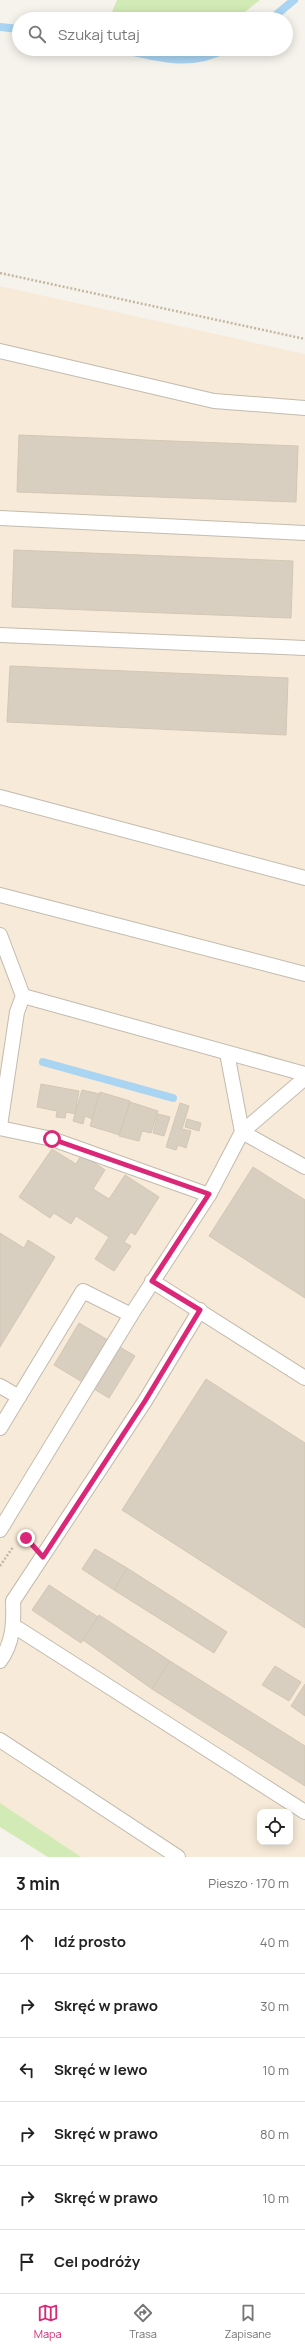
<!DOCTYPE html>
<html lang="pl">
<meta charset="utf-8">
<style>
:root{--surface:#fff;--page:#f6f6f6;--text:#222;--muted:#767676;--line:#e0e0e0;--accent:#db2777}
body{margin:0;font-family:Manrope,sans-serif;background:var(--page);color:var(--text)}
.controls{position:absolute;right:12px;bottom:12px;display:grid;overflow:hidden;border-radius:8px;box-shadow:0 2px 10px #0003}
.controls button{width:36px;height:36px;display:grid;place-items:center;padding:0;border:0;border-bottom:1px solid var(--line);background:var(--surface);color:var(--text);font:20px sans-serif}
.stop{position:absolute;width:12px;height:12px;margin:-9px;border:3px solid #db2777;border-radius:50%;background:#fff}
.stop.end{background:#db2777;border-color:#fff;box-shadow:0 1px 4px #0008}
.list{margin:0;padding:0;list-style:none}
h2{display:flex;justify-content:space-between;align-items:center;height:52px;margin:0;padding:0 16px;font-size:17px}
h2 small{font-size:13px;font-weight:400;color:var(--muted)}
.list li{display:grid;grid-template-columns:26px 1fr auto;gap:12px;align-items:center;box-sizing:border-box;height:64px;padding:0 16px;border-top:1px solid var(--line)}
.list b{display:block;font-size:15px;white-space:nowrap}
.list em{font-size:13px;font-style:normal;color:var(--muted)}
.icon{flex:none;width:22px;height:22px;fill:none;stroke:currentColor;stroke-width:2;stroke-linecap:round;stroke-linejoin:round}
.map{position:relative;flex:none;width:305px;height:1857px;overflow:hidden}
.search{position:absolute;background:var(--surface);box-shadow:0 2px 10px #0003;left:12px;right:12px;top:12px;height:44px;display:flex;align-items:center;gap:10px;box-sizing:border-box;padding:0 14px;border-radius:22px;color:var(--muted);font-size:15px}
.sheet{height:436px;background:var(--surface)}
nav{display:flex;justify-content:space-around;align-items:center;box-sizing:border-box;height:56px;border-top:1px solid var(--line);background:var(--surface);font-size:11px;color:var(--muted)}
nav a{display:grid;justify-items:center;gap:2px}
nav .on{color:var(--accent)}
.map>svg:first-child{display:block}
</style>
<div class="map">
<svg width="305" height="1857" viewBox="0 0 305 1857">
<rect width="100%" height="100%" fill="#f6f3ec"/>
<!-- commercial -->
<path fill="#f7ead8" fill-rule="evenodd" d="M 0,286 L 305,354 L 305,1857 L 78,1857 L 0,1804 ZM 260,1812 L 290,1812 L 290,1842 L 260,1842 Z"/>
<!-- green -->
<g fill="#d2eab5">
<path d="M 117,0 L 260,0 L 236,19 L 109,19 Z"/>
<path d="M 0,1803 L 81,1857 L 48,1857 L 0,1827 Z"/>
</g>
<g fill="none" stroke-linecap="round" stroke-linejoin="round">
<!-- stream -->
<g stroke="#a9d4f2" stroke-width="8">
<path d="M 271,19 L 294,0"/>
<path d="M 0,27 L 19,29"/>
<path d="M 121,49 C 156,57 191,68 225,49"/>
<path d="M 43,1062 L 173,1098"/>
</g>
</g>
<!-- building -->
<g fill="#d8cfc1" stroke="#d3c7b4">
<path d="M 19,435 L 298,446 L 296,502 L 17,492 Z"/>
<path d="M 14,550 L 293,561 L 291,618 L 12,607 Z"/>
<path d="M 10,666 L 288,678 L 286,735 L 7,722 Z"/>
<path d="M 41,1084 L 79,1091 L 75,1114 L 66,1112 L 65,1118 L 56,1117 L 57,1111 L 37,1107 Z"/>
<path d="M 82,1090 L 100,1094 L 92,1119 L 85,1116 L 83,1124 L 73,1121 Z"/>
<path d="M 100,1092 L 130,1101 L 120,1135 L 90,1126 Z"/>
<path d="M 130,1102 L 158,1111 L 151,1133 L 142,1131 L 139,1141 L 119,1136 Z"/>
<path d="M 180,1103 L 189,1106 L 182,1129 L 191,1131 L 186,1148 L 178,1145 L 176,1150 L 166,1147 Z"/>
<path d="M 158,1114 L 170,1117 L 164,1136 L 153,1133 Z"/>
<path d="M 187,1119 L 201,1123 L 199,1131 L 185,1127 Z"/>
<path d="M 52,1149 L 76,1164 L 82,1154 L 105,1170 L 93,1189 L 109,1199 L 125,1175 L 159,1197 L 135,1235 L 131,1232 L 124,1242 L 131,1246 L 114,1271 L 95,1259 L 109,1237 L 76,1216 L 71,1224 L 54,1213 L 50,1218 L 19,1197 Z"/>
<path d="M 253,1167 L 305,1200 L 305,1298 L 209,1236 Z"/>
<path d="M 0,1233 L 24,1248 L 28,1240 L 55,1257 L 0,1347 Z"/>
<path d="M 79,1323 L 135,1356 L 109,1398 L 54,1365 Z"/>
<path d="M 206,1379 L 305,1443 L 305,1628 L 122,1510 Z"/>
<path d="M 95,1549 L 127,1568 L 114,1590 L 82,1569 Z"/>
<path d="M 127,1568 L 227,1632 L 214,1653 L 114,1590 Z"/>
<path d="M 49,1585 L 98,1617 L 81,1643 L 32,1610 Z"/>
<path d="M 99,1615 L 170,1661 L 152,1689 L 83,1640 Z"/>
<path d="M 170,1661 L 305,1746 L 305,1786 L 152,1689 Z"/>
<path d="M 275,1666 L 301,1682 L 289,1701 L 262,1685 Z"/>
<path d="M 305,1684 L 305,1716 L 291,1706 Z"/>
</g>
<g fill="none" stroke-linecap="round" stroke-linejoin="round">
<!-- lane casing -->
<g stroke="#c2bbae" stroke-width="16">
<g id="lane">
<path d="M 0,351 L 214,401 L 305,408"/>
<path d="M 0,518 L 305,533"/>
<path d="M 0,635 L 305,648"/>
<path d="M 0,797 L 305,878"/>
<path d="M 0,895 L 305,974"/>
<path d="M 0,935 L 23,996 L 17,1012 L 0,1126"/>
<path d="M 23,996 L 305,1074"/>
<path d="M 227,1053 L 242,1132 L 305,1167"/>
<path d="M 0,1128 L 52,1139 L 209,1195"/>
<path d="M 152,1281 L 305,1378"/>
<path d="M 0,1386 L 19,1397"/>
<path d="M 0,1428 L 83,1291 L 131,1315"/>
<path d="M 0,1530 L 131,1315 L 209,1195 L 242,1132 L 305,1078"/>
<path d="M 14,1626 L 305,1812"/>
<path d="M 0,1661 C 13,1643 14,1623 13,1601 L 145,1401 L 200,1310"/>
<path d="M 0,1740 L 178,1857"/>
</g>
</g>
<!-- path -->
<g stroke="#c4b79f" stroke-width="2.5" stroke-dasharray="2 2" stroke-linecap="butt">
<path d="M 0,273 L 305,339"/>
<path d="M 0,1566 L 13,1547"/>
</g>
<!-- lane -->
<use href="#lane" stroke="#fff" stroke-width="14"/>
</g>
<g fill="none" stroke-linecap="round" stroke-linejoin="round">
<!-- route -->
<path stroke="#db2777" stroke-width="5" d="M 26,1538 L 43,1557 L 145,1401 L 200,1310 L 152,1281 L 209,1194 L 52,1139"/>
</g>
</svg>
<div class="controls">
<button><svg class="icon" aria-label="locate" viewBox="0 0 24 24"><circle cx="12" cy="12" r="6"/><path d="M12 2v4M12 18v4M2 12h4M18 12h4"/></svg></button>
</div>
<div class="stop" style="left:52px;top:1139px"></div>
<div class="stop end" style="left:26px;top:1538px"></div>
<div class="search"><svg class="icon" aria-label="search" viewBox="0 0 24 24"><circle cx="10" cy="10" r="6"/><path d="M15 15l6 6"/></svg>Szukaj tutaj</div>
</div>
<section class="sheet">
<h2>3 min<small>Pieszo · 170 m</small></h2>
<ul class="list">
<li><svg class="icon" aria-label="ahead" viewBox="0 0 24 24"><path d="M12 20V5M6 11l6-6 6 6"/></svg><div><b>Idź prosto</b></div><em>40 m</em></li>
<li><svg class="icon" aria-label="right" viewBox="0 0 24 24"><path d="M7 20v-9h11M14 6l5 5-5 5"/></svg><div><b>Skręć w prawo</b></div><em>30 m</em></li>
<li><svg class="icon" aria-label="left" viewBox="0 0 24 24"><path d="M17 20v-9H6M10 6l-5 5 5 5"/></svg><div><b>Skręć w lewo</b></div><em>10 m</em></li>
<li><svg class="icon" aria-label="right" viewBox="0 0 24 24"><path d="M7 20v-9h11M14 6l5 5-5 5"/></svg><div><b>Skręć w prawo</b></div><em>80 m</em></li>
<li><svg class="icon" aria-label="right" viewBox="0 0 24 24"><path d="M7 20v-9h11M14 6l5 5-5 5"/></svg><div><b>Skręć w prawo</b></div><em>10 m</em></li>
<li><svg class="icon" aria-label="arrive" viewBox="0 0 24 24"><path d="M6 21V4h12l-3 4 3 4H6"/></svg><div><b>Cel podróży</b></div></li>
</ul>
</section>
<nav>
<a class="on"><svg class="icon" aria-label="map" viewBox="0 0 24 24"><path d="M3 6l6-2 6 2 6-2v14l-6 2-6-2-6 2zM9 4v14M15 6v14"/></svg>Mapa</a>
<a><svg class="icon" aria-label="directions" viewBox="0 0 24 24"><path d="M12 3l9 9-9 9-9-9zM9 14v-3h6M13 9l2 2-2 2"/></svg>Trasa</a>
<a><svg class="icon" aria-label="saved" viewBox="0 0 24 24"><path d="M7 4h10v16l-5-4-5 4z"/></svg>Zapisane</a>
</nav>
